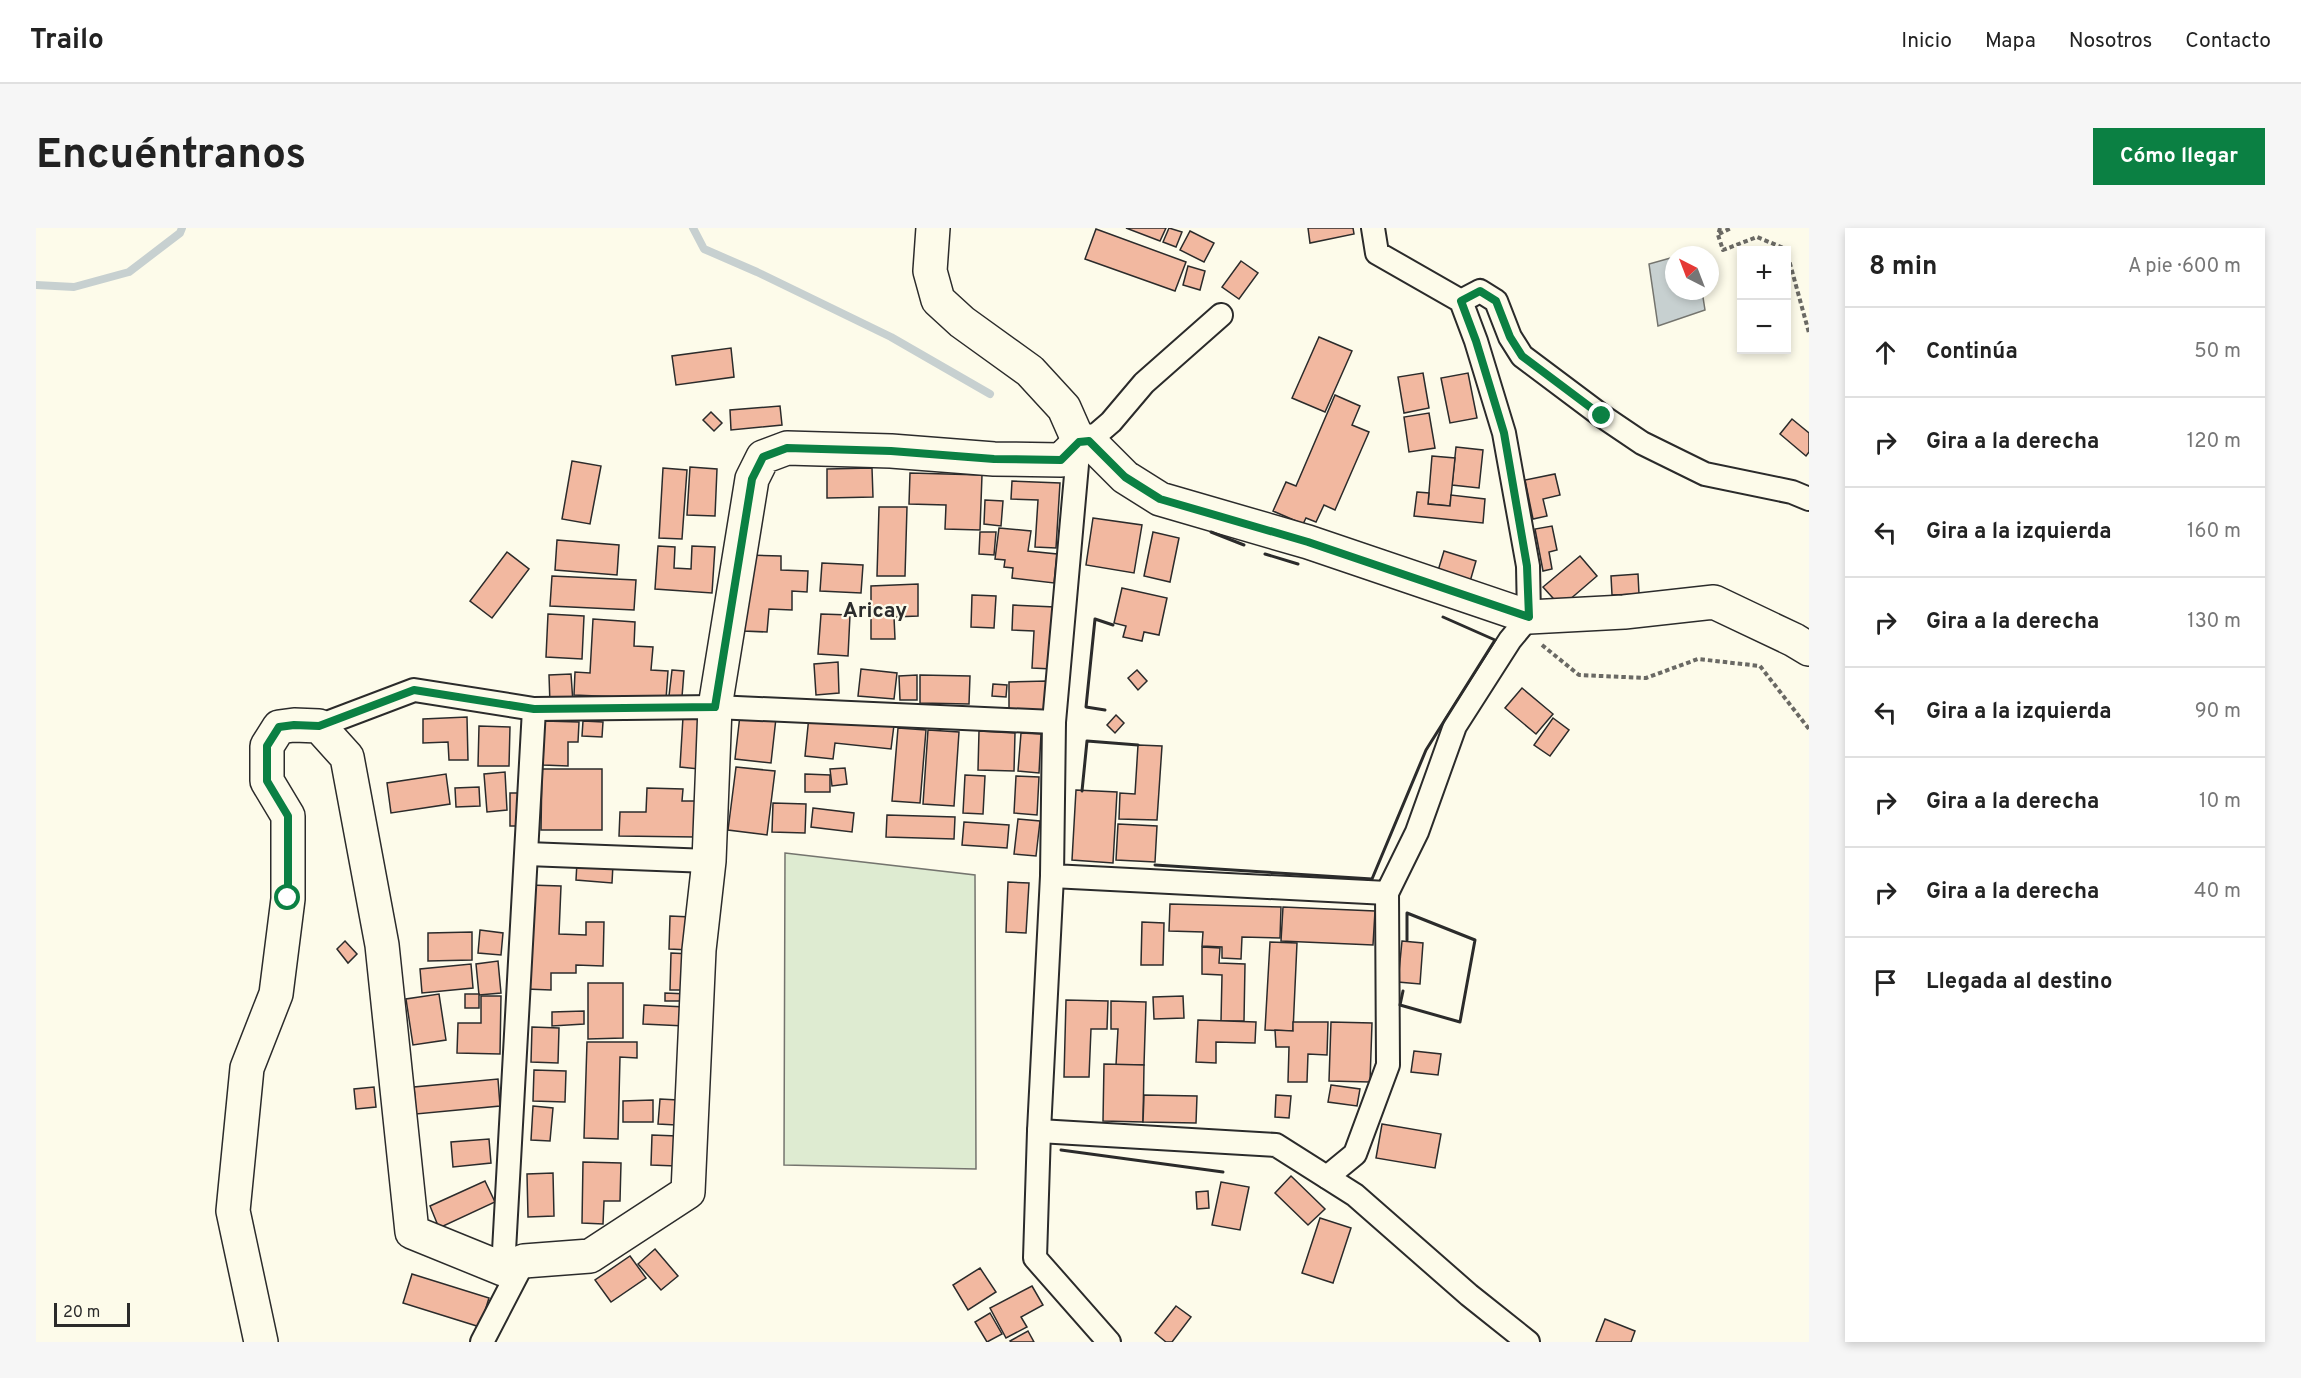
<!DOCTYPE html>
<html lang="es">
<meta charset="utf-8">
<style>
:root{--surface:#fff;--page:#f6f6f6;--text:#222;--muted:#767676;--line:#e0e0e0;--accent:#0b8043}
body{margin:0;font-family:Overpass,sans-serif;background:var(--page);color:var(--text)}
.controls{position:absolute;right:18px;top:18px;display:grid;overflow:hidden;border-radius:0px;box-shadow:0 3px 9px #0003}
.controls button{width:54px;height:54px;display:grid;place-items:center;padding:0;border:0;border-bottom:2px solid var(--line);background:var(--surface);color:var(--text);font:30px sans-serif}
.compass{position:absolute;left:1629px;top:18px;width:54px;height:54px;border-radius:50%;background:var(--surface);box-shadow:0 3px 9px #0003;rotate:318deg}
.scale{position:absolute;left:18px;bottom:15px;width:76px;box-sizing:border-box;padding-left:6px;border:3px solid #2b2b2b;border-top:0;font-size:16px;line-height:21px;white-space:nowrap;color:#2b2b2b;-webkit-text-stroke:4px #fdfbea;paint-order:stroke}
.stop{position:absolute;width:18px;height:18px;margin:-14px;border:4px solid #0b8043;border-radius:50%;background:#fff}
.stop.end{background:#0b8043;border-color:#fff;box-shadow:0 2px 6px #0008}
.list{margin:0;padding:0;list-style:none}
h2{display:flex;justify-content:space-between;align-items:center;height:78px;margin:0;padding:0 24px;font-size:26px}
h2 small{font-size:20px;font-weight:400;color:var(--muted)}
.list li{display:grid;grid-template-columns:39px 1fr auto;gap:18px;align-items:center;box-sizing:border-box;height:90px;padding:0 24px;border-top:2px solid var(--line)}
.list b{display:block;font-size:22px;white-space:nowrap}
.list em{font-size:20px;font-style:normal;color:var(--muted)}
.icon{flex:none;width:33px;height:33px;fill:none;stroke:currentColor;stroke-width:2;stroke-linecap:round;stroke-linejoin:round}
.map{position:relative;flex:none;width:1773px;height:1114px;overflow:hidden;border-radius:0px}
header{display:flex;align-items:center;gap:36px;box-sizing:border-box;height:84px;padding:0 30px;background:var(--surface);border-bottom:2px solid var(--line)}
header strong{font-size:28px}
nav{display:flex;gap:33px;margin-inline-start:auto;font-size:21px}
.intro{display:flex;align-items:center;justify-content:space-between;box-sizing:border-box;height:144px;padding:0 36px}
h1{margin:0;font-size:42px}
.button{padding:15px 27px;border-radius:0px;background:var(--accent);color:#fff;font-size:21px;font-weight:700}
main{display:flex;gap:36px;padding:0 36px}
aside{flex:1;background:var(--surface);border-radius:0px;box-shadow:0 3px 9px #0003}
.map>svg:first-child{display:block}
</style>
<header>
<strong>Trailo</strong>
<nav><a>Inicio</a><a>Mapa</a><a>Nosotros</a><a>Contacto</a></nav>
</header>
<div class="intro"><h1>Encuéntranos</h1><a class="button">Cómo llegar</a></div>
<main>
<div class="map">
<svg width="1773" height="1114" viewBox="0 0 1773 1114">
<rect width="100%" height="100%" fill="#fdfbea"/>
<!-- green -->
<path fill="#deebd1" stroke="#74746e" stroke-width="1.5" d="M 749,625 L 939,647 L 940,941 L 748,937 Z"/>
<!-- water -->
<path fill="#c7d0d0" stroke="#74746e" stroke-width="1.5" d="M 1638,29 L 1638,63 L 1666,63 L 1669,82 L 1622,98 L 1613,36 Z"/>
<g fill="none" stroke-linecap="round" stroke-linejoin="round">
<!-- stream -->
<g stroke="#c7d0d0" stroke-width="8">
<path d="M 657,0 L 668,21 L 721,44 L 855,109 L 954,166"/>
<path d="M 0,57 L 38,59 L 93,44 L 144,5 L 146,0"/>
</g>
</g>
<!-- building -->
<g fill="#f2b8a0" stroke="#2b2b2b" stroke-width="1.5">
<path d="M 1090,0 L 1130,0 L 1124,13 Z"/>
<path d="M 1133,0 L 1146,4 L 1140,19 L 1127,14 Z"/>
<path d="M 1272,0 L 1317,0 L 1318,6 L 1274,15 Z"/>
<path d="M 1060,1 L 1150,34 L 1139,63 L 1049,31 Z"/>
<path d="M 1154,3 L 1178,15 L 1168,34 L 1144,22 Z"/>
<path d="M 1205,33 L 1222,45 L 1203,71 L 1186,59 Z"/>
<path d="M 1152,38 L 1169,43 L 1164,62 L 1147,57 Z"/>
<path d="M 1283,109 L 1316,123 L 1289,184 L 1256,170 Z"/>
<path d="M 695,120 L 698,149 L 640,157 L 636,128 Z"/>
<path d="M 1387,145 L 1393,180 L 1368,185 L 1362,149 Z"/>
<path d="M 1432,145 L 1441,190 L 1414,195 L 1405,150 Z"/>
<path d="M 1299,167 L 1324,178 L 1316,197 L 1333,204 L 1299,282 L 1288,277 L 1280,294 L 1270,290 L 1267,296 L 1237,283 L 1250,254 L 1260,258 Z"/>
<path d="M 744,178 L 746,197 L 695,202 L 694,182 Z"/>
<path d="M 675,184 L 686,195 L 678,203 L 667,192 Z"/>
<path d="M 1393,185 L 1399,220 L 1373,224 L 1368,189 Z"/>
<path d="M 1756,191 L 1773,205 L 1773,224 L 1770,228 L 1744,206 Z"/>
<path d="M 1420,219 L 1447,222 L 1443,260 L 1416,257 Z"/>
<path d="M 1396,228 L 1419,230 L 1414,278 L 1392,276 Z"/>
<path d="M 536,233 L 565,238 L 554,296 L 526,291 Z"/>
<path d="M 654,239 L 681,241 L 679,288 L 651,287 Z"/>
<path d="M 627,240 L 651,242 L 646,311 L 623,310 Z"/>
<path d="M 836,240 L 837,269 L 791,270 L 791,241 Z"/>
<path d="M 874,245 L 946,247 L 944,302 L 909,301 L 910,277 L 873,276 Z"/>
<path d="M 1519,246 L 1524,267 L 1507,271 L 1511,288 L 1497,291 L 1489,252 Z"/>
<path d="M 976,253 L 1024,255 L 1020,320 L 999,319 L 1002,272 L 975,271 Z"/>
<path d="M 1381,264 L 1393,265 L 1392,276 L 1414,278 L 1415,267 L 1449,271 L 1447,295 L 1378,288 Z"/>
<path d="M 949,272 L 967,273 L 965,298 L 948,296 Z"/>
<path d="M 843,279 L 871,279 L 869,348 L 841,348 Z"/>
<path d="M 1057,290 L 1106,297 L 1098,345 L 1050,337 Z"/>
<path d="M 1516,298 L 1521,322 L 1513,324 L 1516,341 L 1507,343 L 1499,301 Z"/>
<path d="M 963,300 L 995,303 L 992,323 L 1021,326 L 1018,355 L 976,350 L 977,340 L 968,339 L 969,332 L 959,331 Z"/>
<path d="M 944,304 L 960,304 L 958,327 L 943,326 Z"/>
<path d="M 1117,304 L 1143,310 L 1134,354 L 1108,348 Z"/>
<path d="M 521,312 L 583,317 L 581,347 L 519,342 Z"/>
<path d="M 622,318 L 639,319 L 638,340 L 655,341 L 656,318 L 679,319 L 676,365 L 619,361 Z"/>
<path d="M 1408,323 L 1440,333 L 1433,357 L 1401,346 Z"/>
<path d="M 471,324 L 493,341 L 456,390 L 434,373 Z"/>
<path d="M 711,327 L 745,328 L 745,342 L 772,343 L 771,364 L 756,363 L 756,382 L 733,381 L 731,404 L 707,403 Z"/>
<path d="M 1544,328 L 1561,348 L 1525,379 L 1507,359 Z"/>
<path d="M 786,335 L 827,337 L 825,365 L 784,363 Z"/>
<path d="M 1602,346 L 1603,366 L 1576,367 L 1575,348 Z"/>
<path d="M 516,348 L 600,352 L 598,382 L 514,378 Z"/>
<path d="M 882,356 L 882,388 L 858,389 L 859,411 L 835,411 L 835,358 Z"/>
<path d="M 1086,360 L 1131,370 L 1123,407 L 1108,404 L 1106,413 L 1087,409 L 1090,398 L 1078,395 Z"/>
<path d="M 936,367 L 960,368 L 958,400 L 935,399 Z"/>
<path d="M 977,377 L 1019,379 L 1016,441 L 996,440 L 998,403 L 976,402 Z"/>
<path d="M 512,386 L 548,388 L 546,431 L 510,429 Z"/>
<path d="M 785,386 L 814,387 L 812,428 L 782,426 Z"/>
<path d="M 557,391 L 599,394 L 598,418 L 617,419 L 615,442 L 632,443 L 630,471 L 538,467 L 539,444 L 554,445 Z"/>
<path d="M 802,434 L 803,465 L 780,467 L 778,436 Z"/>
<path d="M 825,441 L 861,445 L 858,471 L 822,468 Z"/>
<path d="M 636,442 L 648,443 L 646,469 L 633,468 Z"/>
<path d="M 1101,442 L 1111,453 L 1102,462 L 1092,450 Z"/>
<path d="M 535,446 L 537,475 L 514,476 L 513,447 Z"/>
<path d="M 881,447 L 881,472 L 864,472 L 863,448 Z"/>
<path d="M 884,447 L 934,448 L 933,476 L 884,475 Z"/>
<path d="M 1011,453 L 1011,482 L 973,482 L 973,454 Z"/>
<path d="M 957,456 L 971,457 L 970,469 L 956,468 Z"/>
<path d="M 1486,460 L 1517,486 L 1500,506 L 1469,480 Z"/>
<path d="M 704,487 L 740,490 L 735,535 L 699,531 Z"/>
<path d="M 1080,487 L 1088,495 L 1079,505 L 1071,497 Z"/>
<path d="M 773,488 L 858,497 L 855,521 L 799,515 L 797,531 L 769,528 Z"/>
<path d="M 431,489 L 432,532 L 413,532 L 412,514 L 387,515 L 387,491 Z"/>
<path d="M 647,489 L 667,490 L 663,541 L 644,539 Z"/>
<path d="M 1517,490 L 1533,502 L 1514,528 L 1498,517 Z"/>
<path d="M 508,493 L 543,494 L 542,514 L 532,514 L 532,538 L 507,537 Z"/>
<path d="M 547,493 L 567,494 L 566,509 L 546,508 Z"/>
<path d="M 443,498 L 474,499 L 473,538 L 442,538 Z"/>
<path d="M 862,500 L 890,502 L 884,575 L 856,573 Z"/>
<path d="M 892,502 L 923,504 L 918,578 L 887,576 Z"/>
<path d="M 943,503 L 979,505 L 978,543 L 942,542 Z"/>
<path d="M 985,505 L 1005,506 L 1003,545 L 982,543 Z"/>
<path d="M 1102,517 L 1126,518 L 1121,592 L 1083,591 L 1084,565 L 1099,566 Z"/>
<path d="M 700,539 L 739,543 L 731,607 L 692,602 Z"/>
<path d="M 809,540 L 811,556 L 796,558 L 794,541 Z"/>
<path d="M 506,541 L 566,541 L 566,602 L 505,602 Z"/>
<path d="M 469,544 L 471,582 L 451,584 L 448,546 Z"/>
<path d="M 410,546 L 414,576 L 355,585 L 351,555 Z"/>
<path d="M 769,546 L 794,547 L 794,564 L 769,564 Z"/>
<path d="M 929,547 L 949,548 L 947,586 L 927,585 Z"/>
<path d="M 980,548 L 1003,549 L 1001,587 L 978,585 Z"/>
<path d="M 443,559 L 444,578 L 420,579 L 419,560 Z"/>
<path d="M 611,560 L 647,561 L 646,573 L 661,573 L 660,609 L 583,608 L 584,584 L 610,584 Z"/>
<path d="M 1040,562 L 1081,564 L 1077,635 L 1036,632 Z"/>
<path d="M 474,565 L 494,565 L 495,598 L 474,598 Z"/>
<path d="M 737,575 L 770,576 L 769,605 L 736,604 Z"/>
<path d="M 777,580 L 818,585 L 816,604 L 775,599 Z"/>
<path d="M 851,587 L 919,589 L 918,611 L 850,609 Z"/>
<path d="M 982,591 L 1004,593 L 1000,628 L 978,626 Z"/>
<path d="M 928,594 L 973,597 L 971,620 L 926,617 Z"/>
<path d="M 1082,596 L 1121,598 L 1119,634 L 1080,632 Z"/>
<path d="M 541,634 L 577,636 L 576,655 L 540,652 Z"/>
<path d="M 972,654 L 993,655 L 990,705 L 970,704 Z"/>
<path d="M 493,657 L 525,658 L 523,706 L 550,707 L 550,694 L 568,694 L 567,738 L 540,737 L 540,745 L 515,745 L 515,762 L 490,761 Z"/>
<path d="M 1134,676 L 1245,679 L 1244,710 L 1206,709 L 1205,731 L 1186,730 L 1186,719 L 1166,718 L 1167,704 L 1133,703 Z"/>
<path d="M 1247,679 L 1339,683 L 1337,717 L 1245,713 Z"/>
<path d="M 634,688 L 655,689 L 654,722 L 633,721 Z"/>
<path d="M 1106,694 L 1128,695 L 1127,737 L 1105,737 Z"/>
<path d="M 444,702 L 467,705 L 465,727 L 442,725 Z"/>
<path d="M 436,704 L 436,732 L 392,733 L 392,705 Z"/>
<path d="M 309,713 L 321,726 L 312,735 L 301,721 Z"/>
<path d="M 1366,713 L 1387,715 L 1384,756 L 1362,754 Z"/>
<path d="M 1234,714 L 1261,715 L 1257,803 L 1229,802 Z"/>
<path d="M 1166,719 L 1184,720 L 1183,735 L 1209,736 L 1208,793 L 1185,793 L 1186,747 L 1166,746 Z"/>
<path d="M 635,725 L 655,726 L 654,762 L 634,762 Z"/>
<path d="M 462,733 L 465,765 L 443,767 L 440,736 Z"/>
<path d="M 435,736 L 437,760 L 386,765 L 384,741 Z"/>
<path d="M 552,755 L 587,755 L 587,810 L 552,811 Z"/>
<path d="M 629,765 L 652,766 L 652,773 L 629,773 Z"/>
<path d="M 403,766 L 410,812 L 377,817 L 370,771 Z"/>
<rect x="429" y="766" width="14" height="14"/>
<path d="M 445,768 L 465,768 L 464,826 L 421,825 L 422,795 L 445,795 Z"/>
<path d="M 1147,768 L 1148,790 L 1118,791 L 1117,769 Z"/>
<path d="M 1030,772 L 1072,773 L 1071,801 L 1055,801 L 1053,849 L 1028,849 Z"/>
<path d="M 1075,773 L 1110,774 L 1108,837 L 1080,837 L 1082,801 L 1075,801 Z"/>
<path d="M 608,777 L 650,779 L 649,798 L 607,796 Z"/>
<path d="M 548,783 L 548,796 L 516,798 L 516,784 Z"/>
<path d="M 1162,792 L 1220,794 L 1219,815 L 1180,814 L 1180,835 L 1160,834 Z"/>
<path d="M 1257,794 L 1292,794 L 1291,827 L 1272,826 L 1271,854 L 1252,854 L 1253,819 L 1240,819 L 1239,802 L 1257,803 Z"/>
<path d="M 1295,794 L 1336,795 L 1334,854 L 1293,853 Z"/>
<path d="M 496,799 L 523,800 L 522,835 L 495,834 Z"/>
<path d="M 551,814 L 601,814 L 601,830 L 584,829 L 582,911 L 548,910 Z"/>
<path d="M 1378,823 L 1405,826 L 1402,847 L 1375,844 Z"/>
<path d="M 1068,836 L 1108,837 L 1107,894 L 1067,893 Z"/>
<path d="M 498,842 L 530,843 L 529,874 L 497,873 Z"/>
<path d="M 462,851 L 464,878 L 380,886 L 378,859 Z"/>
<path d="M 1295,857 L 1324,861 L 1321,878 L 1292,874 Z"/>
<path d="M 338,859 L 340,879 L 320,881 L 318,861 Z"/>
<path d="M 1108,867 L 1161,868 L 1160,895 L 1107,894 Z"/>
<path d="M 1240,867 L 1255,868 L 1253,890 L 1239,889 Z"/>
<path d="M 624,871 L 642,872 L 640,897 L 622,896 Z"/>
<path d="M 617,872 L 617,894 L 587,894 L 587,873 Z"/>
<path d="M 497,878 L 517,880 L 514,913 L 495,912 Z"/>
<path d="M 1346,896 L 1405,906 L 1399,940 L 1340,930 Z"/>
<path d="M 616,907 L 641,908 L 640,938 L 615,937 Z"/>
<path d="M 453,911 L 455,935 L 417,939 L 415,914 Z"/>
<path d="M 547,934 L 585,935 L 584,973 L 568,973 L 567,996 L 546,995 Z"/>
<path d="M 517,945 L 518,988 L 492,989 L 491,946 Z"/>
<path d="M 1255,948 L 1289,981 L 1272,997 L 1239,965 Z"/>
<path d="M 449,953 L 459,974 L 403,1000 L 394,978 Z"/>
<path d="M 1185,954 L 1213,959 L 1204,1002 L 1176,997 Z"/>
<path d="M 1172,963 L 1173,980 L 1161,981 L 1160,964 Z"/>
<path d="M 1284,990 L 1315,1000 L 1297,1055 L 1266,1045 Z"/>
<path d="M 619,1021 L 642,1048 L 625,1062 L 602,1036 Z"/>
<path d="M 594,1028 L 610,1050 L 575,1074 L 559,1052 Z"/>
<path d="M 944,1040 L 960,1064 L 932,1082 L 917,1057 Z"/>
<path d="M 376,1046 L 453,1070 L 444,1099 L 367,1075 Z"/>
<path d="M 996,1058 L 1007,1077 L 985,1089 L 991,1099 L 970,1110 L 954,1080 Z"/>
<path d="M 1140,1078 L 1155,1089 L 1136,1114 L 1130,1114 L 1119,1105 Z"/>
<path d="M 954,1085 L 966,1106 L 951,1114 L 939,1094 Z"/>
<path d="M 1569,1091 L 1599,1103 L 1595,1114 L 1560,1114 Z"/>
<path d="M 992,1103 L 998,1114 L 975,1114 L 974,1113 Z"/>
</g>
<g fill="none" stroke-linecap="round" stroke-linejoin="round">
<!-- street casing -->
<g stroke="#2b2b2b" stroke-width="26">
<g id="street">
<path d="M 1425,73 L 1444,63 L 1460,73 L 1474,109 L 1486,128 L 1566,188 L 1606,215 L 1669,246 L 1756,264 L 1773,271"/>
<path d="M 1053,213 L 1075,194 L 1108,155 L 1185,87"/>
<path d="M 1043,214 L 1018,494 L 1016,648 L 1351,665 L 1381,604 L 1419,498 L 1474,412 L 1493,389 L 1492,338 L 1468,205 L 1440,113 L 1425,73 L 1341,25 L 1337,0"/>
<path d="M 283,498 L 378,462 L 498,481 L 679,479 L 1018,494"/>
<path d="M 491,626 L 673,633"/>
<path d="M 1016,648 L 1003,903 L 999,1030 L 1073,1114"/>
<path d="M 1003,903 L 1240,917 L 1319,967 L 1433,1067 L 1492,1114"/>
<path d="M 1291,949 L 1319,926 L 1352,837 L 1351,665"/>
<path d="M 467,1041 L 498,481"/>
<path d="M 446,1114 L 488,1033"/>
</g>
</g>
<!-- secondary casing -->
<g stroke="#2b2b2b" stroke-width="36">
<g id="secondary">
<path d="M 897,0 L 894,43 L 902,72 L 926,94 L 994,143 L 1028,180 L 1043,214"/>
<path d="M 225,1114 L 197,983 L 211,840 L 240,766 L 252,671 L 252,588 L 231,553 L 231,518 L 243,499 L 258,497 L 283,498 L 311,529 L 346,717 L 376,1004 L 467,1041 L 488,1033 L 554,1028 L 652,964 L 663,722 L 673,633 L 679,479 L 716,251 L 727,229 L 751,220 L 855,223 L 958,231 L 1025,232 L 1043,214 L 1053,213 L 1089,249 L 1124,271 L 1272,314 L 1493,389 L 1588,384 L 1678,374 L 1758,412 L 1773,421"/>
</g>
</g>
<!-- path -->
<g stroke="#6a6964" stroke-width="4" stroke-dasharray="4.5 3" stroke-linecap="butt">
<path d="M 1684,0 L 1682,7 L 1687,22 L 1721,9 L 1750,21 L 1773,105"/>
<path d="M 1683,6 L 1695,0"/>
<path d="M 1506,417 L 1543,447 L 1610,450 L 1662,431 L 1724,438 L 1773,501"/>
</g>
<!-- street -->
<use href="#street" stroke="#fdfbea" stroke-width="22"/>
<!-- secondary -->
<use href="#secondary" stroke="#fdfbea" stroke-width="33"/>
<!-- wall -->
<g stroke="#2b2b2b" stroke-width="3">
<path d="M 1175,304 L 1208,317"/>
<path d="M 1229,326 L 1262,336"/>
<path d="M 1069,482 L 1050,479 L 1059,391 L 1077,397"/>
<path d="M 1046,563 L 1051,513 L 1102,517"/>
<path d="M 1119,637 L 1336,651 L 1390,522 L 1459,412 L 1407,389"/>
<path d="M 1367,763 L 1364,777 L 1424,794 L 1439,712 L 1371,685 L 1371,712"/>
<path d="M 1025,922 L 1187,944"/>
</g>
</g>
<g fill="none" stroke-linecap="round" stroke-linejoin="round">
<!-- route -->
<path stroke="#0b8043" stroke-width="8" d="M 252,670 L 252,588 L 231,553 L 231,518 L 243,499 L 258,497 L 283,498 L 378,462 L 498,481 L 679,479 L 716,251 L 727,229 L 751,220 L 855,223 L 958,231 L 1025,232 L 1043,214 L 1053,213 L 1089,249 L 1124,271 L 1272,314 L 1493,389 L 1491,338 L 1468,205 L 1440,113 L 1425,73 L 1444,63 L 1460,73 L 1474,109 L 1486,128 L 1566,188"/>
</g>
<g text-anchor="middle" stroke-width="4.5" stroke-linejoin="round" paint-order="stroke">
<!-- quarter labels -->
<g font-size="21" font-weight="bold" fill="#2b2b2b" stroke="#fdfbea">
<text x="839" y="389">Aricay</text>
</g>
</g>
</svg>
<div class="controls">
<button>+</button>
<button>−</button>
</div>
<svg class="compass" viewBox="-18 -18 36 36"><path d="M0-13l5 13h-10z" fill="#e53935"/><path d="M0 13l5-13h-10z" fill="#767676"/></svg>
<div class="scale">20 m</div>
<div class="stop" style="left:252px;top:670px"></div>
<div class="stop end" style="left:1566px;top:188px"></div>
</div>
<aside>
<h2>8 min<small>A pie · 600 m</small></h2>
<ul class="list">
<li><svg class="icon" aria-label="ahead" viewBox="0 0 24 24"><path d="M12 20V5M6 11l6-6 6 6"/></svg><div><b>Continúa</b></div><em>50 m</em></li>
<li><svg class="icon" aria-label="right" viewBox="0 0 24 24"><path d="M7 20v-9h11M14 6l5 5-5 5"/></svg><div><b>Gira a la derecha</b></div><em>120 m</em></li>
<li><svg class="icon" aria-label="left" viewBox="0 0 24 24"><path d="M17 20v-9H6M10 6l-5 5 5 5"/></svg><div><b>Gira a la izquierda</b></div><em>160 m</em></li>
<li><svg class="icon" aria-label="right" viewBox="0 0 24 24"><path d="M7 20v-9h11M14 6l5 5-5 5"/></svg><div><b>Gira a la derecha</b></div><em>130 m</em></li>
<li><svg class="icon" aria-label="left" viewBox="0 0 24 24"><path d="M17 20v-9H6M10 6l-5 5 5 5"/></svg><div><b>Gira a la izquierda</b></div><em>90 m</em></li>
<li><svg class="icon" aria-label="right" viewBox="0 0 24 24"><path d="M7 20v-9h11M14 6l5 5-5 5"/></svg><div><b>Gira a la derecha</b></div><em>10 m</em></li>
<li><svg class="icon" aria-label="right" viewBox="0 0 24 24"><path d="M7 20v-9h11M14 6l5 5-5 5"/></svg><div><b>Gira a la derecha</b></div><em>40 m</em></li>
<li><svg class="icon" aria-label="arrive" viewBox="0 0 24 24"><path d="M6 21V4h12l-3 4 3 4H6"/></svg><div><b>Llegada al destino</b></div></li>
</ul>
</aside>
</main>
